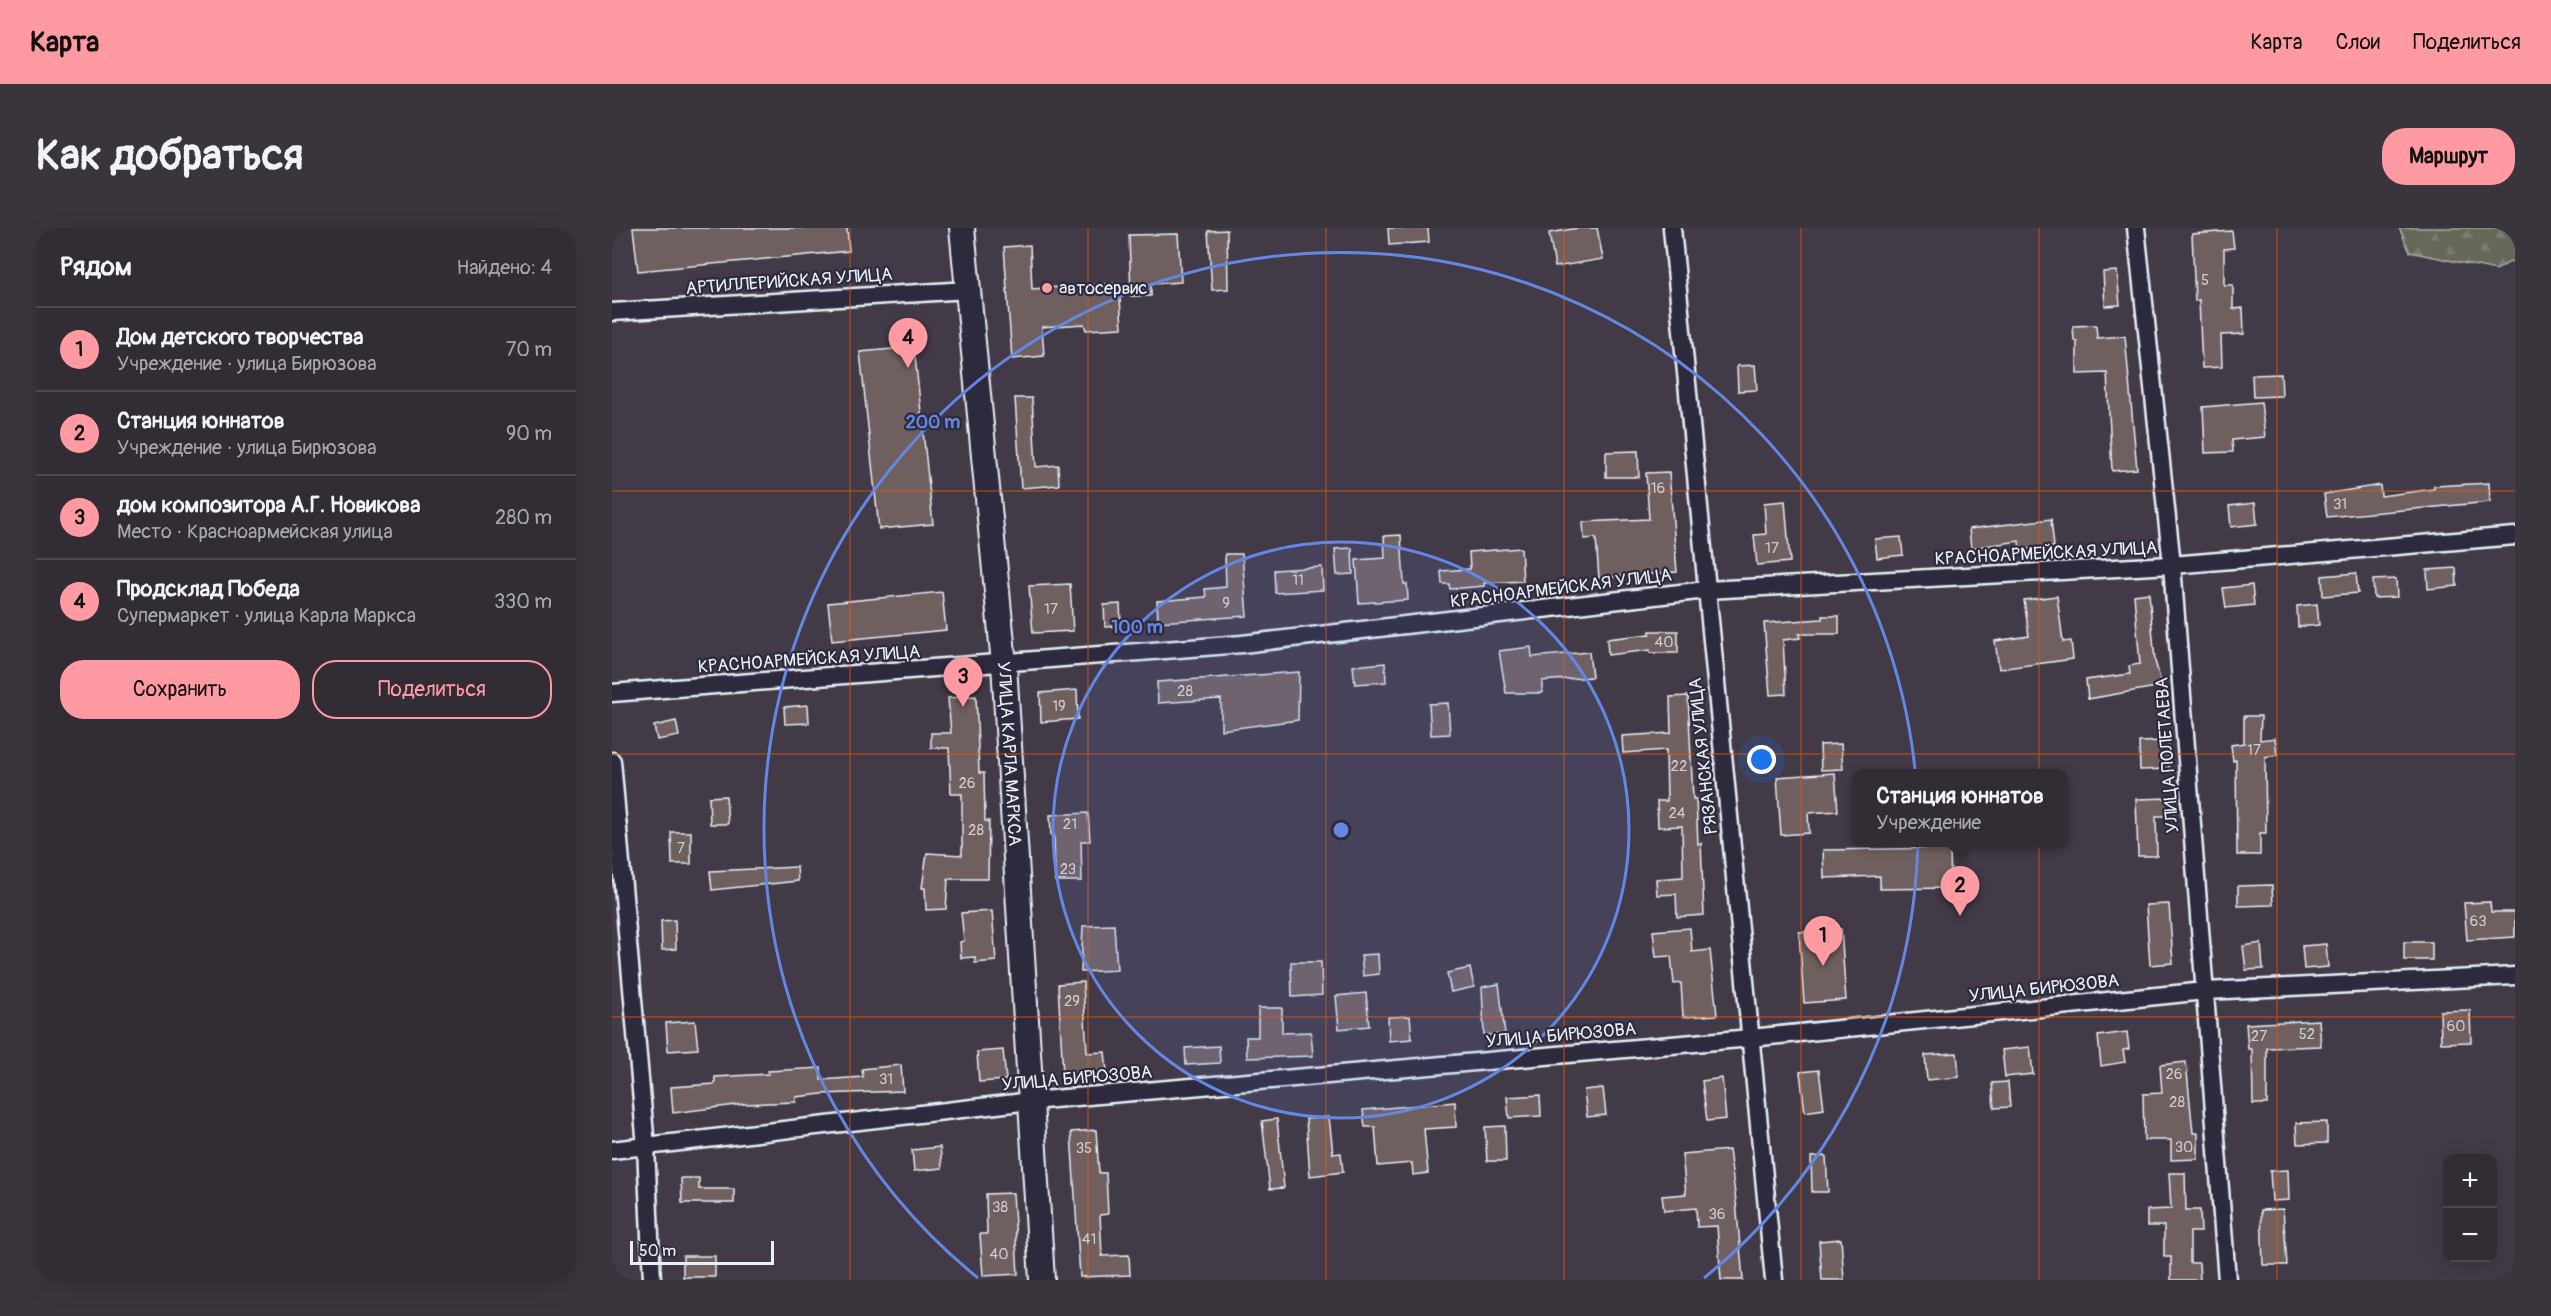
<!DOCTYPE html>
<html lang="ru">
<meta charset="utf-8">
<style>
:root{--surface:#322c35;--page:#3a343d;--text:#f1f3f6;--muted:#a8a7ad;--line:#4d4850;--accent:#ff9aa2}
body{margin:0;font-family:Pangolin,sans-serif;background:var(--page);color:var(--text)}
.controls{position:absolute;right:18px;bottom:18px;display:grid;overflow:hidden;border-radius:12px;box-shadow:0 6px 24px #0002}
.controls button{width:54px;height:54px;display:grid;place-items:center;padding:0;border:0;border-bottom:2px solid var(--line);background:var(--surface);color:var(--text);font:30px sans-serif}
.scale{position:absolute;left:18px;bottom:15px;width:144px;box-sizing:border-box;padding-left:6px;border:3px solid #e8f1f8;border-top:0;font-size:16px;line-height:21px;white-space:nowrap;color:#e8f1f8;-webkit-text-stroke:4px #2f2a3d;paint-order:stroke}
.you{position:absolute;left:1150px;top:532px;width:21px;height:21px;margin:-15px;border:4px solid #fff;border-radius:50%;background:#1a73e8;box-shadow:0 0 0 9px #1a73e833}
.badge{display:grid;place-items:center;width:39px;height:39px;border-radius:50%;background:var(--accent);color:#111;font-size:20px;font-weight:700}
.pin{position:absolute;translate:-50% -50px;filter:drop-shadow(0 2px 3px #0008)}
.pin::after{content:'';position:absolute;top:32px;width:21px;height:18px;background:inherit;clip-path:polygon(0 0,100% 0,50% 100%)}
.popup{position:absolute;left:1240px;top:541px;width:216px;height:78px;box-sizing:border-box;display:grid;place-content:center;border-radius:12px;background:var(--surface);filter:drop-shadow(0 2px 4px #0005);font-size:20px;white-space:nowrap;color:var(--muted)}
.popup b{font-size:22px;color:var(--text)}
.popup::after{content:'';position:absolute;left:50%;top:100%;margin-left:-12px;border:12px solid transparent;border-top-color:var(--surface)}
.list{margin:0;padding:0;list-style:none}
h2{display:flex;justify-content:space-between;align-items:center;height:78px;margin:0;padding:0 24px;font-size:26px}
h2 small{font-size:20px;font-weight:400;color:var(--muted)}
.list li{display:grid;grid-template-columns:39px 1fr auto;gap:18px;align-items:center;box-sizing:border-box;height:84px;padding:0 24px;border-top:2px solid var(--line)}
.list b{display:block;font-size:22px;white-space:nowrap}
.list p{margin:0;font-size:20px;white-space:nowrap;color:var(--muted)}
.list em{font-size:20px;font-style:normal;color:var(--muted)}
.actions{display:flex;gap:12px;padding:18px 24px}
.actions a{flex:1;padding:14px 0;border:2px solid var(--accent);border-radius:24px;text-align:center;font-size:21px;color:var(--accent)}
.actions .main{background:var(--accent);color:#111}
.map{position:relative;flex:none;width:1903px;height:1052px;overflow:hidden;border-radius:24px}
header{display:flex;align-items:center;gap:36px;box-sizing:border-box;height:84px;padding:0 30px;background:var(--accent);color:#111}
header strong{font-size:28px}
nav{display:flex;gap:33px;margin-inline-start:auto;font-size:21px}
.intro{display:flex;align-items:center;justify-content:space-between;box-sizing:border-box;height:144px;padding:0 36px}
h1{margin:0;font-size:42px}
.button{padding:15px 27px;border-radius:24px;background:var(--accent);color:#111;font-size:21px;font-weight:700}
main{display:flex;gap:36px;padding:0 36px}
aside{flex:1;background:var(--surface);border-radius:24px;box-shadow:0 6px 24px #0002}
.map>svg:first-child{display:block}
</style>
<header>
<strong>Карта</strong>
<nav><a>Карта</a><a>Слои</a><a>Поделиться</a></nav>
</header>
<div class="intro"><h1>Как добраться</h1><a class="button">Маршрут</a></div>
<main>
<aside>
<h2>Рядом<small>Найдено: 4</small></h2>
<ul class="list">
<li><span class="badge">1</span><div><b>Дом детского творчества</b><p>Учреждение · улица Бирюзова</p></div><em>70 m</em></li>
<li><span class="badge">2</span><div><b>Станция юннатов</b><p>Учреждение · улица Бирюзова</p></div><em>90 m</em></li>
<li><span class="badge">3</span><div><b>дом композитора А.Г. Новикова</b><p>Место · Красноармейская улица</p></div><em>280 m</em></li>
<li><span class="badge">4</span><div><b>Продсклад Победа</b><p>Супермаркет · улица Карла Маркса</p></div><em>330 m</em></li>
</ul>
<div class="actions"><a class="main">Сохранить</a><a>Поделиться</a></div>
</aside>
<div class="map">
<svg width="1903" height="1052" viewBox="0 0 1903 1052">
<defs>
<pattern id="forest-firs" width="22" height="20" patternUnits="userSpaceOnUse" patternTransform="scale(1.5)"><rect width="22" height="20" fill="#666759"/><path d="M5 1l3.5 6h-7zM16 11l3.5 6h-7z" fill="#7c7d72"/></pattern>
</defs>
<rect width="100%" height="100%" fill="#423a47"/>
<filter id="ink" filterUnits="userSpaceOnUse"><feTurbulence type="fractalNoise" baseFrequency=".0167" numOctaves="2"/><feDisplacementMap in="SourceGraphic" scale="12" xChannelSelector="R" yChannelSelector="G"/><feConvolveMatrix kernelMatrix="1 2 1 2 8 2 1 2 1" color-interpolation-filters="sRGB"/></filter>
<g filter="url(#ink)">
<!-- forest -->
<path fill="url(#forest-firs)" stroke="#a7aca8" stroke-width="1.5" d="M 1787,0 L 1903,0 L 1903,31 L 1884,42 L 1798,24 Z"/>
<!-- building -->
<g fill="#705f5e" stroke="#e8f1f8" stroke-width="1.5">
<path d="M 21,0 L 235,0 L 237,23 L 26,43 Z"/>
<path d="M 776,0 L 816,0 L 817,14 L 777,17 Z"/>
<path d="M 966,0 L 985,0 L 991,31 L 943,39 L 937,5 Z"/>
<path d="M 615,2 L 616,61 L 600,62 L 596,3 Z"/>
<path d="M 1620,3 L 1622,20 L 1612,21 L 1612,57 L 1621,57 L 1621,81 L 1631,80 L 1632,106 L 1609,107 L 1610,139 L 1590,140 L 1587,72 L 1583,73 L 1580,6 Z"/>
<path d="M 566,6 L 569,54 L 539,56 L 539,68 L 519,68 L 517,7 Z"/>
<path d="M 418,17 L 420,61 L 507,55 L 510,100 L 474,102 L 472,96 L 430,99 L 432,128 L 400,131 L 392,19 Z"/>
<path d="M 1505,43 L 1508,77 L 1493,78 L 1491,44 Z"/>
<path d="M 1484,97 L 1485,110 L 1513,108 L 1525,241 L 1500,243 L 1495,145 L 1465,146 L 1465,113 L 1462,113 L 1461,98 Z"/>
<path d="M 302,119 L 321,296 L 267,301 L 248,124 Z"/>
<path d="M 1143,137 L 1145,162 L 1126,163 L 1125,138 Z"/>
<path d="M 1669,146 L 1670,168 L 1641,169 L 1640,147 Z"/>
<path d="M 403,170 L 420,170 L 424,239 L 446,237 L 447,257 L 409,260 Z"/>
<path d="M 1649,174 L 1653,209 L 1620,212 L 1621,224 L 1593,225 L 1591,179 Z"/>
<path d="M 1026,223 L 1027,249 L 994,249 L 994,224 Z"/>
<path d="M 1057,244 L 1065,344 L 987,350 L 984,310 L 972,311 L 971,294 L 1037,291 L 1034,245 Z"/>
<path d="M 1877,255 L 1878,274 L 1715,289 L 1712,266 L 1768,257 L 1769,268 L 1822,261 L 1822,258 Z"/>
<path d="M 1173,273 L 1178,334 L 1145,337 L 1142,307 L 1154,306 L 1152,275 Z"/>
<path d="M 1643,275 L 1645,296 L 1619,299 L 1617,278 Z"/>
<path d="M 1439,291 L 1442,319 L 1408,322 L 1407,313 L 1359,320 L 1357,301 Z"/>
<path d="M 789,307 L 792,356 L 795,356 L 796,372 L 747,375 L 744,332 L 773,330 L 772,308 Z"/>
<path d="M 1289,309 L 1291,327 L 1265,330 L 1263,311 Z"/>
<path d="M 740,320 L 741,346 L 725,347 L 723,321 Z"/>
<path d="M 909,320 L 911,353 L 872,355 L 872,358 L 838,361 L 837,356 L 830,356 L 829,343 L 858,341 L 857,324 Z"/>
<path d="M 613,326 L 630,326 L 635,388 L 546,394 L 545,373 L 594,369 L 593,361 L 614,359 Z"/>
<path d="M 710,339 L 711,362 L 663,365 L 662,342 Z"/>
<path d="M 1844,340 L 1845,358 L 1816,361 L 1815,342 Z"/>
<path d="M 1744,345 L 1746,365 L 1711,368 L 1710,348 Z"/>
<path d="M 1784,351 L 1785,369 L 1762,370 L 1761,352 Z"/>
<path d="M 458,356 L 461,403 L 421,405 L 417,358 Z"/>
<path d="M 1640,357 L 1642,377 L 1614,380 L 1611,360 Z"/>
<path d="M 330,364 L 334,402 L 220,413 L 216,375 Z"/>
<path d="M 1537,365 L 1543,433 L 1550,458 L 1476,471 L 1474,452 L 1518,446 L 1517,438 L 1528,436 L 1522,367 Z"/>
<path d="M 1445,368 L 1451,414 L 1459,413 L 1461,431 L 1387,441 L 1383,413 L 1417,408 L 1412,372 Z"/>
<path d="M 508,376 L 509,398 L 493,399 L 492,377 Z"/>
<path d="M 1705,376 L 1707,397 L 1686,399 L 1685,378 Z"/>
<path d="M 1210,388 L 1227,388 L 1227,406 L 1187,406 L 1188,410 L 1171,412 L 1174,466 L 1158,467 L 1152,395 L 1210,391 Z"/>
<path d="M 1038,403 L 1066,403 L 1066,425 L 1038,425 L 1038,422 L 996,427 L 995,411 L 1038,406 Z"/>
<path d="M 919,419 L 920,429 L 977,424 L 980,449 L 930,453 L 930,465 L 894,465 L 887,423 Z"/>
<path d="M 773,435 L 774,454 L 743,456 L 741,438 Z"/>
<path d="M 687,444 L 686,492 L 609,502 L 609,471 L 546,475 L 545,454 Z"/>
<path d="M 465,462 L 466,491 L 429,494 L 428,465 Z"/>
<path d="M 364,468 L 367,545 L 372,545 L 373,593 L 377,593 L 376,651 L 336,651 L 334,681 L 314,682 L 313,660 L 310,660 L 315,625 L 350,627 L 350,566 L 339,566 L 337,520 L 319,520 L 319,505 L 339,505 L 336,470 Z"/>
<path d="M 1076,468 L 1081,571 L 1084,571 L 1086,616 L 1089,615 L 1092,687 L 1065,689 L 1064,666 L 1045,667 L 1044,651 L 1071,649 L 1070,598 L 1046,599 L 1045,573 L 1055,573 L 1054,522 L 1011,525 L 1010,508 L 1059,505 L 1058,469 Z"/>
<path d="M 836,475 L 838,506 L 819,507 L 817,476 Z"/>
<path d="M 196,477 L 197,495 L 173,496 L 172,479 Z"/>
<path d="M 1632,488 L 1649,488 L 1648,512 L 1663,510 L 1665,527 L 1653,529 L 1654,605 L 1648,605 L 1648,627 L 1625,627 L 1624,532 L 1621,533 L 1619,517 L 1632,515 Z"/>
<path d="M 64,493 L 67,508 L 45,512 L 42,498 Z"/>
<path d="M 1556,513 L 1557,541 L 1528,542 L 1527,514 Z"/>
<path d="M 1229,516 L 1231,541 L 1209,542 L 1208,517 Z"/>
<path d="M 1223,545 L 1226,583 L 1196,585 L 1197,605 L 1169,607 L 1165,549 Z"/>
<path d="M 114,568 L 116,596 L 98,596 L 97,569 Z"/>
<path d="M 1561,570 L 1562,588 L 1544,588 L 1545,628 L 1526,628 L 1524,571 Z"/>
<path d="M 476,585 L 478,613 L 469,613 L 470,653 L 443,653 L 442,607 L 439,607 L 438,587 Z"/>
<path d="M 59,604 L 79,604 L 79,636 L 60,636 Z"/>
<path d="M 1338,620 L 1339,660 L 1268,661 L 1268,648 L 1212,650 L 1211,622 Z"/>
<path d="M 185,639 L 186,653 L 100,662 L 98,643 Z"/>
<path d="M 1660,657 L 1661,677 L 1626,678 L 1626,658 Z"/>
<path d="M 1878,674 L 1879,684 L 1903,684 L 1903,709 L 1855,712 L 1852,675 Z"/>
<path d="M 1557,676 L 1561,735 L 1538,737 L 1534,677 Z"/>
<path d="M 380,683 L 384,733 L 363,735 L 363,729 L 349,730 L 348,714 L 352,713 L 349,685 Z"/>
<path d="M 63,692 L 64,721 L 50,722 L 49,693 Z"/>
<path d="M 502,697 L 505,742 L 469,744 L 471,698 Z"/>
<path d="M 1078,700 L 1080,724 L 1098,722 L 1105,787 L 1071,789 L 1069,755 L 1062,756 L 1059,728 L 1044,729 L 1041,703 Z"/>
<path d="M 1229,701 L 1234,772 L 1192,775 L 1187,704 Z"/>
<rect x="1792" y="714" width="28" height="18"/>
<path d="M 1649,715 L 1651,741 L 1634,742 L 1631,718 Z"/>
<path d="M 1714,716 L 1716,739 L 1692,741 L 1690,718 Z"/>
<path d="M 766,726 L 767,746 L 751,748 L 749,727 Z"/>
<path d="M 679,734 L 709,734 L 710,767 L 680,769 Z"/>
<path d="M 858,740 L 862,759 L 839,764 L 835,745 Z"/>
<path d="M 471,754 L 475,825 L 493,824 L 495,843 L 451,847 L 446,756 Z"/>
<path d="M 887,756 L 893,806 L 872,807 L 870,759 Z"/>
<path d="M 754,765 L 757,798 L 727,801 L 724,768 Z"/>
<path d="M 646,780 L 670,780 L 670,805 L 699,804 L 701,828 L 635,830 L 634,809 L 646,809 Z"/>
<path d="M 1858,782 L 1859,814 L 1829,815 L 1828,783 Z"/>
<path d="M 798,788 L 800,811 L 777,813 L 776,789 Z"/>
<path d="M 1707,792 L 1709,818 L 1655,820 L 1655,876 L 1641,876 L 1640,821 L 1636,821 L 1634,796 Z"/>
<path d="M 83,793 L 86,821 L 56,823 L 54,795 Z"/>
<path d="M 1515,804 L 1517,821 L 1511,822 L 1513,834 L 1489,838 L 1486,808 Z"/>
<path d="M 607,818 L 608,835 L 574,837 L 573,820 Z"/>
<path d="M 1418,819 L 1421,846 L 1393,849 L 1390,822 Z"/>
<path d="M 391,822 L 394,852 L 367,854 L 365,824 Z"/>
<path d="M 1345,825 L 1347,849 L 1315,852 L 1313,827 Z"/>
<path d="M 1574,834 L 1581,905 L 1586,905 L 1586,931 L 1559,932 L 1559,912 L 1532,912 L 1531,866 L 1550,865 L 1548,837 Z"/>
<path d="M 289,837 L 291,863 L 210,866 L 184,869 L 184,874 L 132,876 L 61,885 L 59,859 L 103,856 L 103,849 L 156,846 L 156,843 L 209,840 L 209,852 L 251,849 L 250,841 Z"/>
<path d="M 1207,842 L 1212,881 L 1193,884 L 1188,844 Z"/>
<path d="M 1110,850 L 1114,891 L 1095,893 L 1090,853 Z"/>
<path d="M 1396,854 L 1398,879 L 1382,880 L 1380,855 Z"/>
<path d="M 991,860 L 994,887 L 975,889 L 972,862 Z"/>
<path d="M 928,867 L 929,888 L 897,890 L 895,869 Z"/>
<path d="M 843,874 L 844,899 L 812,901 L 816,945 L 801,947 L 800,935 L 766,938 L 763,899 L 753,899 L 751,882 Z"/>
<path d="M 717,889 L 721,926 L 729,925 L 731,944 L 698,948 L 694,891 Z"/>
<path d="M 665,891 L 672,960 L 658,961 L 650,893 Z"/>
<path d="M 1715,894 L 1715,915 L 1685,916 L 1684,895 Z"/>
<path d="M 893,898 L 894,933 L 875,933 L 873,899 Z"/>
<path d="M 484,902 L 487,945 L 494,945 L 496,986 L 488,987 L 490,1028 L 517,1027 L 518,1047 L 468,1049 L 459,904 Z"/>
<path d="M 328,919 L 330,940 L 302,943 L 300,922 Z"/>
<path d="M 1117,922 L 1124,973 L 1131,1052 L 1109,1052 L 1105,998 L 1085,999 L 1084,980 L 1052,983 L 1050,968 L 1074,966 L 1070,926 Z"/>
<path d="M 1214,928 L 1216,964 L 1200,964 L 1199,929 Z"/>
<path d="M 1676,942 L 1677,972 L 1660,973 L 1658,943 Z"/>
<path d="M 1557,945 L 1573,945 L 1574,982 L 1588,982 L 1589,1004 L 1578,1004 L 1578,1035 L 1587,1035 L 1588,1052 L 1559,1052 L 1559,1029 L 1552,1029 L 1552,998 L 1535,998 L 1535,982 L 1559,981 Z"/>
<path d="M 69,950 L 87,950 L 87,961 L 122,961 L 122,975 L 70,975 Z"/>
<path d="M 401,965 L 406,1046 L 371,1048 L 368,1006 L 375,1006 L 374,966 Z"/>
<path d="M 1671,981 L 1675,1037 L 1651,1037 L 1649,982 Z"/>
<path d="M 1229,1011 L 1232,1052 L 1210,1052 L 1207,1013 Z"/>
<rect x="71" y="1028" width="32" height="21"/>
</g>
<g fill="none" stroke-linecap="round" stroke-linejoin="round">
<!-- minor casing -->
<g stroke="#e8f1f8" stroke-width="21">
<g id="minor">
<path d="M 1060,0 L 1162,1052"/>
<path d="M 1524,0 L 1560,337 L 1615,1052"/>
<path d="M 0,84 L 356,62"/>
<path d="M 0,465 L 630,416 L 1094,362 L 1560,337 L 1903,308"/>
<path d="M 0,533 L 34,919 L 40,1052"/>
<path d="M 0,922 L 419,873 L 1139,810 L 1593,763 L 1903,748"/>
</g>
</g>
<!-- secondary casing -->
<g stroke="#e8f1f8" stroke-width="28">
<g id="secondary">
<path id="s1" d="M 350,0 L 392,436 L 430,1052"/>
</g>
</g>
<!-- minor -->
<use href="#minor" stroke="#2f2a3d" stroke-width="16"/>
<!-- secondary -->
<use href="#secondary" stroke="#2f2a3d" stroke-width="24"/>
</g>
</g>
<!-- grid -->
<path fill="none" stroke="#e8590c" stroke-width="1.5" stroke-opacity="0.55" d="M 238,0 L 238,1052M 476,0 L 476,1052M 714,0 L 714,1052M 952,0 L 952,1052M 1189,0 L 1189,1052M 1427,0 L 1427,1052M 1665,0 L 1665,1052M 0,263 L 1903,263M 0,526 L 1903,526M 0,789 L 1903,789"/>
<!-- distance rings -->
<circle cx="729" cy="602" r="288" fill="#6487e3" fill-opacity=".12"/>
<g fill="none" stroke="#6487e3" stroke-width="3">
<circle cx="729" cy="602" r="288"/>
<path d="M366 1050A577 577 0 1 1 1092 1050"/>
</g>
<!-- markers -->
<circle fill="#ff9aa2" stroke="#2f2a3d" stroke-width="2" cx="435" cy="60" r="6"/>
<g text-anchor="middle" stroke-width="4.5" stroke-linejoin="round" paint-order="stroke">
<!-- number labels -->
<g font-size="15" fill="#caccd2">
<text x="1593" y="57">5</text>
<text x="1046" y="265">16</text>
<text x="1728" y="281">31</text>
<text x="1160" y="325">17</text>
<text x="686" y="357">11</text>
<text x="614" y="380">9</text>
<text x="439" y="386">17</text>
<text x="1052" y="419">40</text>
<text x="573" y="468">28</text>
<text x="447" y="483">19</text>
<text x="1642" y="527">17</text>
<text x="1067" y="543">22</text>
<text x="355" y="560">26</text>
<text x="1065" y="590">24</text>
<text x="458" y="601">21</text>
<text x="364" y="607">28</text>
<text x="69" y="625">7</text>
<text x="456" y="646">23</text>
<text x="1866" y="698">63</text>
<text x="460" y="778">29</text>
<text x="1844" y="803">60</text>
<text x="1695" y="811">52</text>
<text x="1647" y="813">27</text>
<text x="1562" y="851">26</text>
<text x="274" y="856">31</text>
<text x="1565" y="879">28</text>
<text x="1572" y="924">30</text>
<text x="472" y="925">35</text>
<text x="388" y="984">38</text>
<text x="1105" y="991">36</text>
<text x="477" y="1016">41</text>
<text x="387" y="1031">40</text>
</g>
<!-- street labels -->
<g font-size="18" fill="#e8f1f8" stroke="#2f2a3d">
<text transform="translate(177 53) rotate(-4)" y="6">АРТИЛЛЕРИЙСКАЯ УЛИЦА</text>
<text transform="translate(1434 325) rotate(-3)" y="6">КРАСНОАРМЕЙСКАЯ УЛИЦА</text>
<text transform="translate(949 360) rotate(-7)" y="6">КРАСНОАРМЕЙСКАЯ УЛИЦА</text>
<text transform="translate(197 431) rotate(-4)" y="6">КРАСНОАРМЕЙСКАЯ УЛИЦА</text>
<text dy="6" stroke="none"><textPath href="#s1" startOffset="528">УЛИЦА КАРЛА МАРКСА</textPath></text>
<text transform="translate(1555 527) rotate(-94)" y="6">УЛИЦА ПОЛЕТАЕВА</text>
<text transform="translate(1091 528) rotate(-96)" y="6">РЯЗАНСКАЯ УЛИЦА</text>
<text transform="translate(1432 760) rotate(-6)" y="6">УЛИЦА БИРЮЗОВА</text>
<text transform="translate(949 807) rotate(-5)" y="6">УЛИЦА БИРЮЗОВА</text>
<text transform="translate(465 850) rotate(-5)" y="6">УЛИЦА БИРЮЗОВА</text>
</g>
<!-- poi labels -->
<g font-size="18" fill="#e8f1f8" stroke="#2f2a3d" text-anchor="start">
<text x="447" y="66">автосервис</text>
</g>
</g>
<circle cx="729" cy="602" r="9" fill="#6487e3" stroke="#2f2a3d" stroke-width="3"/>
<g font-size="18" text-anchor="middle" font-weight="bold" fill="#6487e3" stroke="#2f2a3d" stroke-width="4.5" stroke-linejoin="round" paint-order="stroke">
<text x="321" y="200">200 m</text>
<text x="525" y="405">100 m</text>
</g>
</svg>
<div class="controls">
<button>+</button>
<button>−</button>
</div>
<div class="scale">50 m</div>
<div class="you"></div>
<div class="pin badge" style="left:1211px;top:738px">1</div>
<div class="pin badge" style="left:1348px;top:688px">2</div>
<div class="popup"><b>Станция юннатов</b>Учреждение</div>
<div class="pin badge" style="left:351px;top:479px">3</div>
<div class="pin badge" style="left:296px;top:140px">4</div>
</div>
</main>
